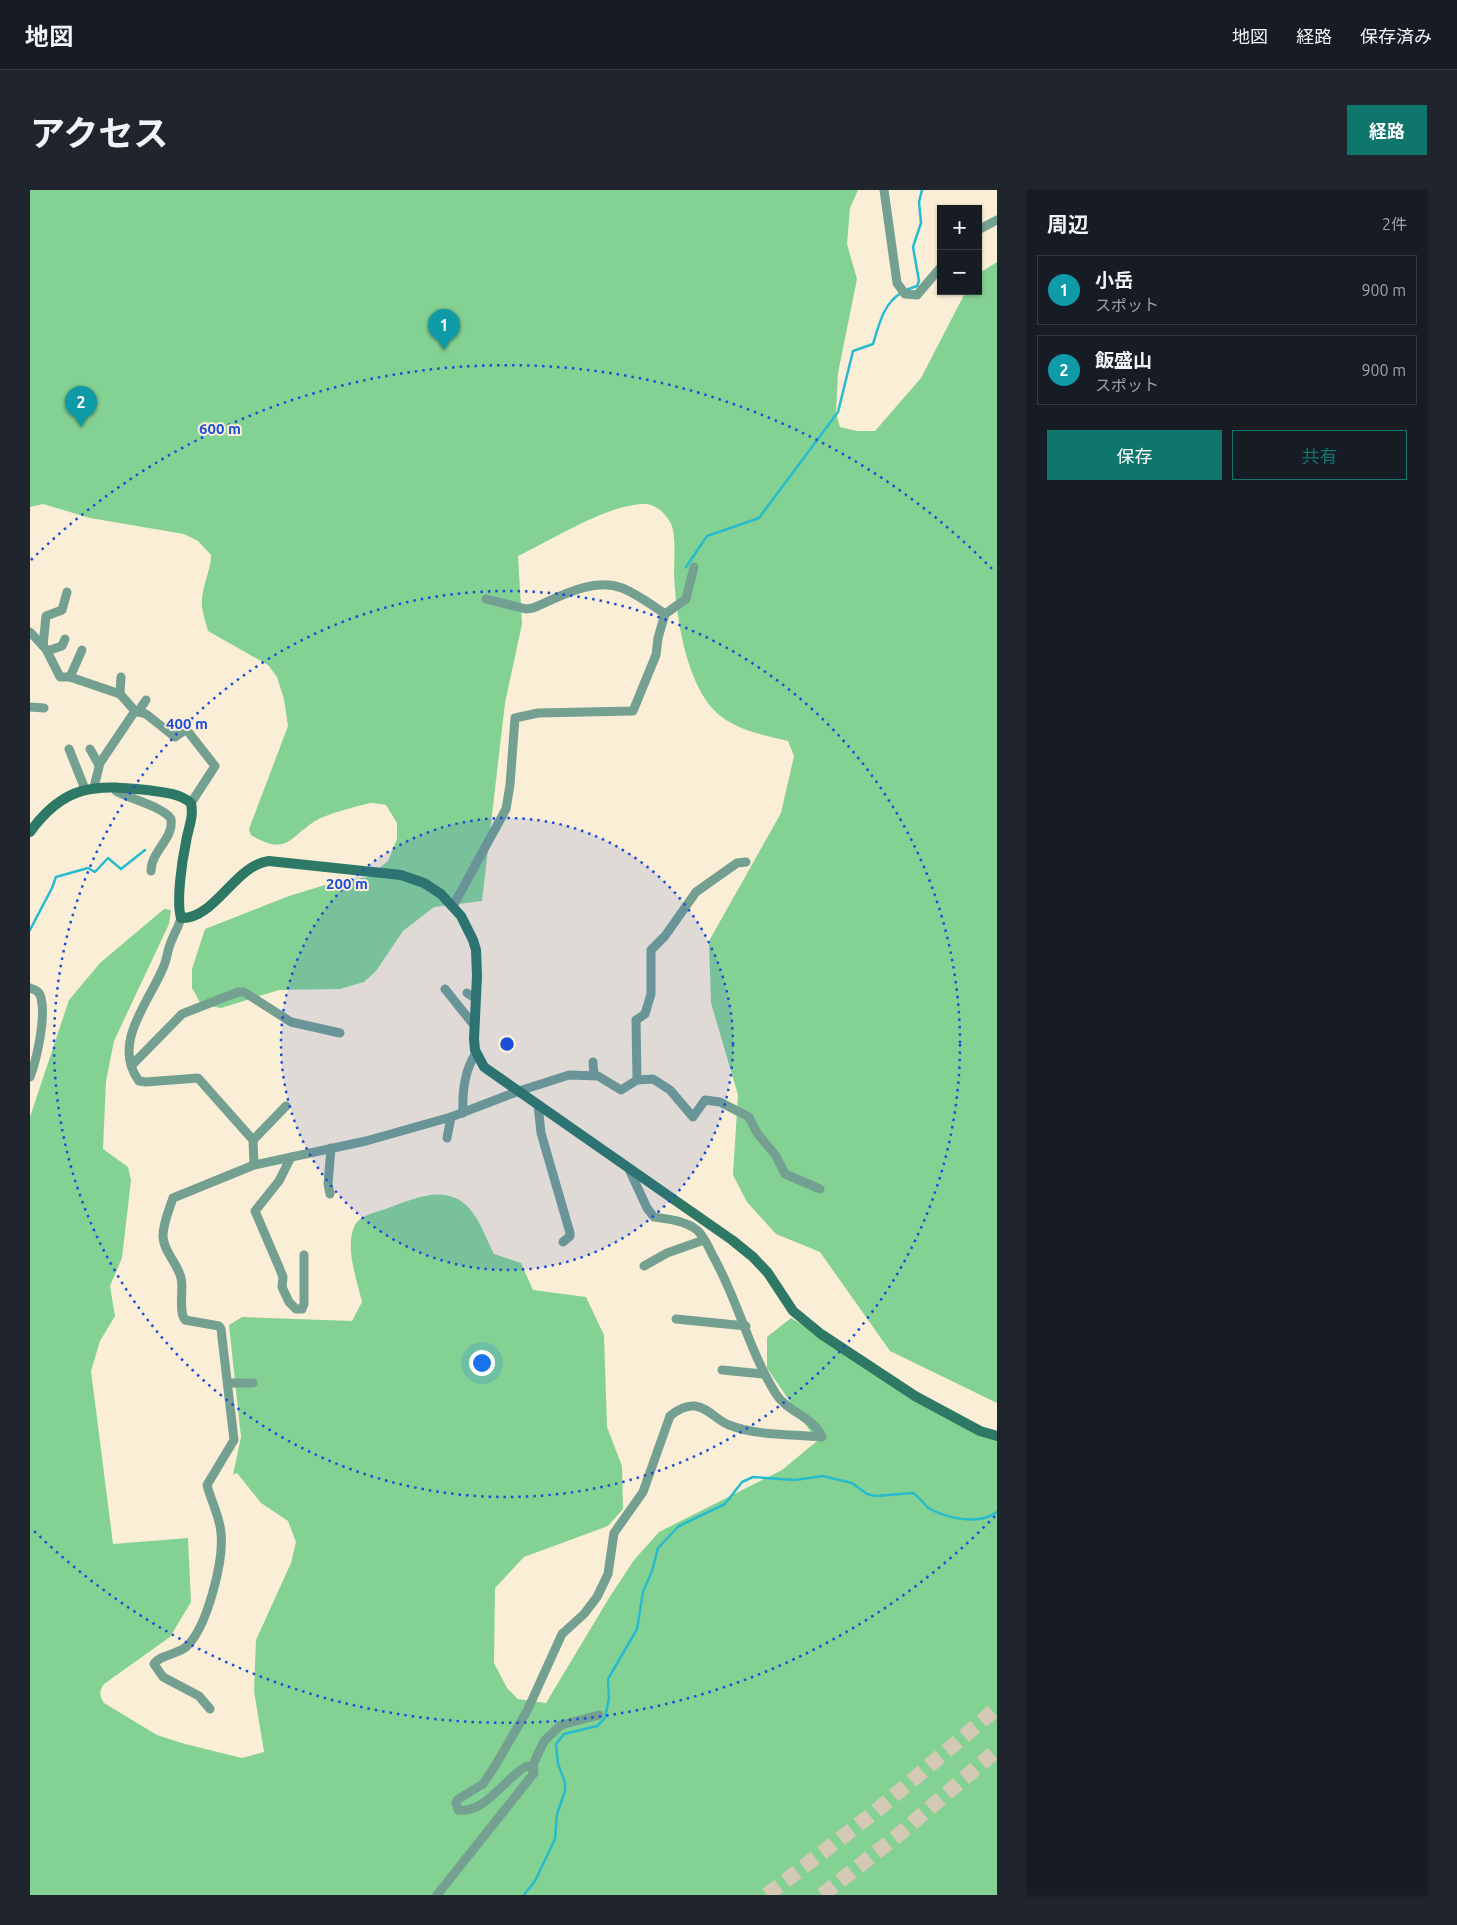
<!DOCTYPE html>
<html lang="ja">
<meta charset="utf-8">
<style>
:root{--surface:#171b24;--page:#20242c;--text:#f1f3f6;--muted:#9ea1a6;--line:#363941;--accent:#0f766e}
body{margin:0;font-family:Ubuntu,"Noto Sans JP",sans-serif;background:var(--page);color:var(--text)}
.controls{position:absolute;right:15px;top:15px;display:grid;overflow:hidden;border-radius:0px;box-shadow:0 1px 4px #0004}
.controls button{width:45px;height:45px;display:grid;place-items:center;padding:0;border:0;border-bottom:1px solid var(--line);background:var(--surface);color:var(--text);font:25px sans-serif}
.you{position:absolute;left:451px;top:1172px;width:18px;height:18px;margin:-12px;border:4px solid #fff;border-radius:50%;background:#1a73e8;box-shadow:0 0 0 8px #1a73e833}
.badge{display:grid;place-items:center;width:32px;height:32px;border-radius:50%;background:var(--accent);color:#fff;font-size:16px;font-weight:700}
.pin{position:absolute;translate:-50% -41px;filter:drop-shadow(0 1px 2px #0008)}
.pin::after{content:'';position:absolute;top:26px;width:18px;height:15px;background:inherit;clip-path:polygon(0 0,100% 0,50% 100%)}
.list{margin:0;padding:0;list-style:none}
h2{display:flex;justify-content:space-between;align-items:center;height:65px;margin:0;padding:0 20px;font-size:21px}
h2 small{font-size:16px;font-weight:400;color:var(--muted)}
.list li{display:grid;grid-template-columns:32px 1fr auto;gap:15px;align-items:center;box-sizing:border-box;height:70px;margin:0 10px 10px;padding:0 10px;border:1px solid var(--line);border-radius:0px}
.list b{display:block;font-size:19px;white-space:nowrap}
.list p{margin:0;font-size:16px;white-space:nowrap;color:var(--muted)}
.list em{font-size:16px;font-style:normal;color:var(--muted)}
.actions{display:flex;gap:10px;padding:15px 20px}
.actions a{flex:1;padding:11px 0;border:1px solid var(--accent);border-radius:0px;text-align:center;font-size:18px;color:var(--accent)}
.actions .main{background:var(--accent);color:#fff}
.map{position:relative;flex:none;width:967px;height:1705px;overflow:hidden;border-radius:0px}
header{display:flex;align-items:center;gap:30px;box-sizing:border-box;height:70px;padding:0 25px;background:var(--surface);border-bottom:1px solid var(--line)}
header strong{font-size:24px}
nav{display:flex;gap:28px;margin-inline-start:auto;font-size:18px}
.intro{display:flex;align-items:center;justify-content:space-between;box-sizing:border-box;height:120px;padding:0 30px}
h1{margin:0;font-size:35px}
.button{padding:12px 22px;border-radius:0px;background:var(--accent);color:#fff;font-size:18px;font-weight:700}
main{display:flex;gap:30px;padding:0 30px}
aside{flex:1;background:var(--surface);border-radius:0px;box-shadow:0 1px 4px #0004}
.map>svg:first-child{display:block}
</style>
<header>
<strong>地図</strong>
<nav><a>地図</a><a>経路</a><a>保存済み</a></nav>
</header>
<div class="intro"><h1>アクセス</h1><a class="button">経路</a></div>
<main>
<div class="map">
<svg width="967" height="1705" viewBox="0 0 967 1705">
<rect width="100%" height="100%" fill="#faeed6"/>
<!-- forest -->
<g fill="#84d293">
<path d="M 0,0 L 828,0 L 820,18 L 817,54 L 827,89 L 808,183 L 806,223 L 810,237 L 827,241 L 845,241 L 891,188 L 935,103 L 936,101 L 948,101 L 948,84 L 967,72 L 967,1213 L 860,1161 L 790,1062 L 746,1044 L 717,1012 L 703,985 L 708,905 L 681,813 L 679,751 L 751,623 L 764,566 L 758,551 C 734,545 708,541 688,524 C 656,496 646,426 644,385 C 644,370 646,350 642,336 C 639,327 627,315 617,314 C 581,312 522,350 488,366 L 492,434 L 475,513 L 452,711 L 404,717 L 373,741 L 346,781 L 334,792 L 310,799 L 249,800 L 191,818 L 171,814 L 162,798 L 162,779 L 175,739 L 259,706 L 295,695 L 338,687 L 358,671 L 367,649 L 367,633 L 356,615 C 351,614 346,613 341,613 C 327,616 297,624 285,631 C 258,649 256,666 221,645 L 219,639 L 258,536 L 254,509 L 247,487 L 238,475 L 178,441 C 176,433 173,425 172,417 C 170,399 181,382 181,365 L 168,351 L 154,344 L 60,328 L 13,314 L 0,317 Z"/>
<path d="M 134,719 L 141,720 L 139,734 L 84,851 L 76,891 L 73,959 L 98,977 L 101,990 L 92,1068 L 80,1096 L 85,1126 L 70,1151 L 61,1181 L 83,1354 L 158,1348 L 161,1412 L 140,1447 L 74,1494 C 69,1501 69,1505 74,1513 L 127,1545 L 155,1554 L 212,1568 L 234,1562 L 224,1501 L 226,1450 L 261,1373 L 266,1352 L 258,1331 L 231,1313 L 207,1283 L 203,1285 L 211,1247 L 199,1135 L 212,1127 L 322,1131 L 332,1112 C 327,1090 315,1059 324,1037 C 328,1026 346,1022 356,1019 C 385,1008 420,991 443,1023 C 452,1035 457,1051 464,1064 L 491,1073 L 503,1100 L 556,1107 L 574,1145 L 577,1237 L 592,1276 L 593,1319 L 578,1336 L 494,1367 L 465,1398 L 464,1473 L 477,1498 L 488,1509 L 516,1513 L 579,1408 L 604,1370 L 629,1342 L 752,1280 L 787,1251 L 737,1178 L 737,1147 L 761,1128 L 925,1230 L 967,1247 L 967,1705 L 0,1705 L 0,927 L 39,810 L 70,773 Z"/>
</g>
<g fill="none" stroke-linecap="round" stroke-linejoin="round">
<!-- stream -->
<g stroke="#26bbcf" stroke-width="2.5">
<path d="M 876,100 L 887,96 L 889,91 L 883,57 L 891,33 L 889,12 L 892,0"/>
<path d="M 656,377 L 677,346 L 729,328 L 808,222 L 823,161 L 843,154 C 849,135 853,114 871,103"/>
<path d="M 0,740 L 22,698 L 26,687 L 58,678 L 65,682 L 78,668 L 91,679 L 115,660"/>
<path d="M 494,1705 L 505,1691 L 525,1649 L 527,1624 L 535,1601 L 535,1592 L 528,1574 L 526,1554 L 534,1544 L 567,1536 L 575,1528 L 579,1508 L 578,1489 L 607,1439 L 613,1402 L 622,1381 L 628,1358 L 649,1336 L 695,1314 L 712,1292 L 723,1287 L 765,1290 L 793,1286 L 822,1293 L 837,1304 L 846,1306 L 883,1303 C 890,1307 894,1315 900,1319 C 919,1329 950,1335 967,1322"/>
</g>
<!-- highway-tunnel -->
<g stroke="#d3c9b4" stroke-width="15" stroke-dasharray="15 8" stroke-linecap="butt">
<path d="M 737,1705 L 846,1621 L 967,1518"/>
<path d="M 792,1705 L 866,1647 L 967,1560"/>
</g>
<!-- street -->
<g stroke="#73a091" stroke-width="9">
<path d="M 854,0 L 867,93 L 875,104 L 887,105 L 911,77"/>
<path d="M 948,40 L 967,30"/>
<path d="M 456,409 L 496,419 L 503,418 C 529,407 562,387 592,398 C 607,404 622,415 635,424"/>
<path d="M 0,442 L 16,459 L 30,487 L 40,487 L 90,504 L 105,521 L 70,573 L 64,597"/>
<path d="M 13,456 L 16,426 L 32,420 L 37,402"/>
<path d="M 17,461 L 32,456 L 35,449"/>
<path d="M 40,487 L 52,460"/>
<path d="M 90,504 L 91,487"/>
<path d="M 0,517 L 14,518"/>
<path d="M 105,521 L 116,524 L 145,547 L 156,539 L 185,576 L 161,613"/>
<path d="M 108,522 L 116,510"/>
<path d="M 39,559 L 55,599"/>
<path d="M 60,559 L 69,575"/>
<path d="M 85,597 L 86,601 C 100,609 134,617 141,629 C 144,649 121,661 121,681"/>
<path d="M 423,716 L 476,619 L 480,595 L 485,528 L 508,523 L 603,521 L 626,465 L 628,448 L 635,424 L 656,409 L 664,377"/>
<path d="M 151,728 C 149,736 144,744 141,752 C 137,761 137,770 133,778 C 119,812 81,854 109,891 L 116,892 L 168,888 L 223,950 L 224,975"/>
<path d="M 0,798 C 6,800 10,802 11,808 C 16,827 7,869 0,887"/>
<path d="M 415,799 L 443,834"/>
<path d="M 437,803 L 445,808"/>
<path d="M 563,872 L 564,885"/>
<path d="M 102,875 L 152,824 L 208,802 L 214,802 L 261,832 L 310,843"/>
<path d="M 607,890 L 606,830 L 615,824 L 621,804 L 621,760 L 635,746 L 666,702 L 707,673 L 716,672"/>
<path d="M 508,915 L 511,943 L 540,1043 L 540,1046 L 533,1052"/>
<path d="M 433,923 C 432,902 434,881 446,863"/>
<path d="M 417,948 L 421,927"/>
<path d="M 223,950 L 256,916"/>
<path d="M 261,967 L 249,991 L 225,1021 L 249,1077 L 253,1087 L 252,1097 L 259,1112 L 266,1119 L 272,1119 L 274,1114 L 274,1065"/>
<path d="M 300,1004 L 298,994 L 301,958"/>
<path d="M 614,1076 L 637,1063 L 674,1050"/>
<path d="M 646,1129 L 716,1136"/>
<path d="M 692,1180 L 733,1184"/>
<path d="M 198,1193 L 223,1193"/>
<path d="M 180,1519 L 169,1506 L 133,1487 L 124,1474 C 130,1464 148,1465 157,1456 C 177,1437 194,1371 191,1343 C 190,1327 181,1311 177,1295 L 204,1250 L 191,1139 L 189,1136 L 155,1130 C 148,1121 154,1100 151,1088 C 148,1074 133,1061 133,1046 C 133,1033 139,1020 143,1008 L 224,975 L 336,951 L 421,927 L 489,901 L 539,885 L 568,886 L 591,900 L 607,890 L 623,889 L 640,900 L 663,927 L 675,910 L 690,912 L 719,927 L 727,943 L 746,966 L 755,984 L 790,999"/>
<path d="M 502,1577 L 514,1551 L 531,1535 L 569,1525"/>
<path d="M 407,1705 L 504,1583 L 504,1579 L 497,1576 C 476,1586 456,1624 428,1620 L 426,1613 L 427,1610 L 453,1594 L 465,1576 L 497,1521 L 532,1444 L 554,1424 L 567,1407 L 578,1384 L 584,1343 L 613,1302 L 640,1226 C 647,1220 655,1215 665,1216 C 679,1218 686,1230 699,1235 C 727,1246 763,1244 792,1247 C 784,1227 757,1222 746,1204 C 719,1161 708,1110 683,1066 C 679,1058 674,1046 667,1040 C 655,1031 639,1029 624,1027 L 617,1018 L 599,979"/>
</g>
<!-- secondary -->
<path stroke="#2e7965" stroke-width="10" d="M 0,642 C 34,595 64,594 117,600 C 132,602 149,603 161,613 C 164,628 158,638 156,652 C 152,671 146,711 151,728 C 184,730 205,675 239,671 L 371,685 L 394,693 L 411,704 L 431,726 L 443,750 L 446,760 L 447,786 L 444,849 L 445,860 L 454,877 L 702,1050 L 723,1067 L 738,1083 L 763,1121 L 791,1144 L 885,1206 L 950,1241 L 967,1246"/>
</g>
<!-- distance rings -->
<circle cx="477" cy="854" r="226" fill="#1d4ed8" fill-opacity=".12"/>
<g fill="none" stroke="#1d4ed8" stroke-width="2.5" stroke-dasharray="2.5 5">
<circle cx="477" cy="854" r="226"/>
<circle cx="477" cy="854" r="453"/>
<path d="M965 1326A679 679 0 0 1 1 1338M1 370A679 679 0 0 1 965 382"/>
</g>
<circle cx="477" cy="854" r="8" fill="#1d4ed8" stroke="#faeed6" stroke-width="2.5"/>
<g font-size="15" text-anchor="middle" font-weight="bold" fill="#1d4ed8" stroke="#faeed6" stroke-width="4" stroke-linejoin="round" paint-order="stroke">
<text x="190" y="244">600 m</text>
<text x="157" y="539">400 m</text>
<text x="317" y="699">200 m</text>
</g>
</svg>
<div class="controls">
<button>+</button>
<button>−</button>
</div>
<div class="you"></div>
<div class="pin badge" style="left:414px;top:160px;background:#0f9aa8">1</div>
<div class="pin badge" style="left:51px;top:237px;background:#0f9aa8">2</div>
</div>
<aside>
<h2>周辺<small>2件</small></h2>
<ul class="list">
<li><span class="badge" style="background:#0f9aa8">1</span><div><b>小岳</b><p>スポット</p></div><em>900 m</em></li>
<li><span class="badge" style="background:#0f9aa8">2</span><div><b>飯盛山</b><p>スポット</p></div><em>900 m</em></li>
</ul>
<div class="actions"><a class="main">保存</a><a>共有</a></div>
</aside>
</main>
